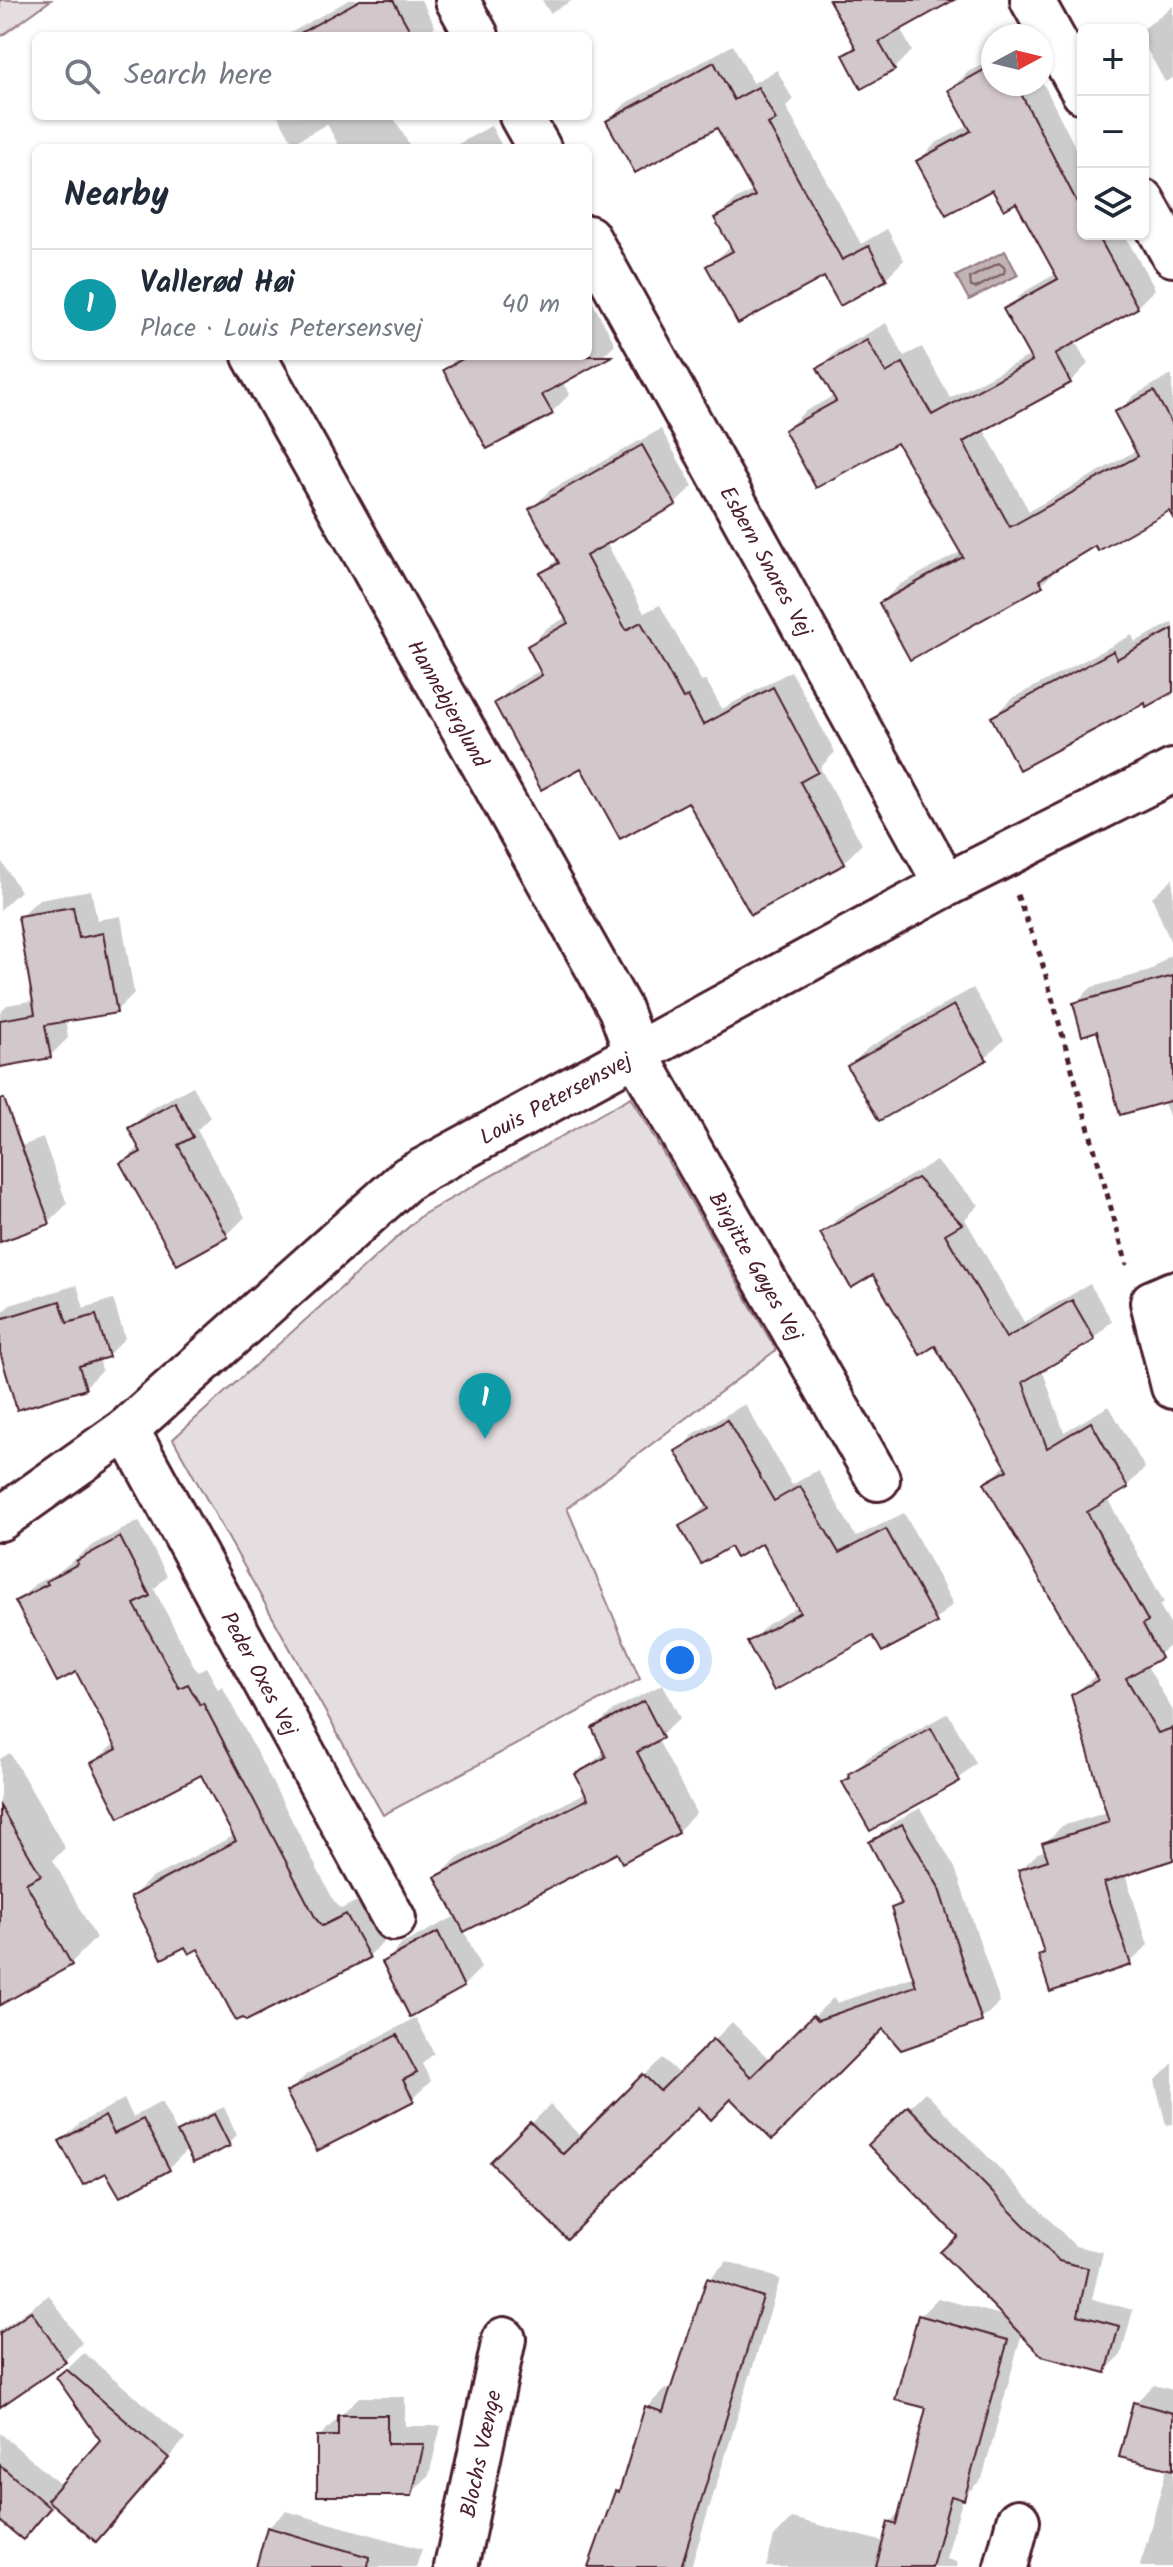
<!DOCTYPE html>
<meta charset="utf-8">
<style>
:root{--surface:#fff;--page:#f2f2f3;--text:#1f2937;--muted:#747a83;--line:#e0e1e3;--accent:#111827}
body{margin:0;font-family:Kalam,sans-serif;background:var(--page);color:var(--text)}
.controls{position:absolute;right:24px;top:24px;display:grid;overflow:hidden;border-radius:12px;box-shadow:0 2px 6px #0004}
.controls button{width:72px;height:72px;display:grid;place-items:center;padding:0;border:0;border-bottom:2px solid var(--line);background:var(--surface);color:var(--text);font:40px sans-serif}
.compass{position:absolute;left:981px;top:24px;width:72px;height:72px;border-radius:50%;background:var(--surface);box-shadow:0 2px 6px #0004;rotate:83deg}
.you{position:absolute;left:680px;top:1660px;width:28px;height:28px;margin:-20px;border:6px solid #fff;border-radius:50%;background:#1a73e8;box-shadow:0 0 0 12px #1a73e833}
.badge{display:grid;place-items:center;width:52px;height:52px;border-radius:50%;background:var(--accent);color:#fff;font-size:26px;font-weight:700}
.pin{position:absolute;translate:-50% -66px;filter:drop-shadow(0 2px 4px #0008)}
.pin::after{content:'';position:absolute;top:42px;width:28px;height:24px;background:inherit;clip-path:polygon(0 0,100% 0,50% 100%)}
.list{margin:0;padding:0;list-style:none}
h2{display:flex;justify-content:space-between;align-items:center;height:104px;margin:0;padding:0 32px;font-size:34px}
h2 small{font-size:26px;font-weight:400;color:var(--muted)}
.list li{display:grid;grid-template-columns:52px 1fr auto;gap:24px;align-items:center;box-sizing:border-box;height:112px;padding:0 32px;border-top:2px solid var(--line)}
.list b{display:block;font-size:30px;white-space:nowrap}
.list p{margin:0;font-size:26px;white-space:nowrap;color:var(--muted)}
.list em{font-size:26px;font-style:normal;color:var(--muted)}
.icon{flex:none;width:44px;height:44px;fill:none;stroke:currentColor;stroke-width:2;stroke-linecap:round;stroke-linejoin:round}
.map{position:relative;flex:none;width:1173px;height:2567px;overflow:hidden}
.search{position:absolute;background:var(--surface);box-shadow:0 2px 6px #0004;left:32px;top:32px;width:560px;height:88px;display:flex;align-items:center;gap:20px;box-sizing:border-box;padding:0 28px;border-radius:12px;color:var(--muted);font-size:30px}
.panel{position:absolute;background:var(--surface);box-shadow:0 2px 6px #0004;left:32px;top:144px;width:560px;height:216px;border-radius:12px}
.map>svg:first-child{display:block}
</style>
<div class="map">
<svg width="1173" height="2567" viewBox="0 0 1173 2567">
<rect width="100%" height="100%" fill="#fff"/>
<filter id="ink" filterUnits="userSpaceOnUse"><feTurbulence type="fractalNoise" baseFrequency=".0125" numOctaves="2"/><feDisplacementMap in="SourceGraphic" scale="16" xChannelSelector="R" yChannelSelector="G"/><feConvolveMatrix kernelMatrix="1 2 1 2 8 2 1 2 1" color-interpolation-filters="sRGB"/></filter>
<g filter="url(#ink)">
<!-- green -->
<g fill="#e5dee0" stroke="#987e86" stroke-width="2">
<path d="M 0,0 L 51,0 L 0,37 Z"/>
<path d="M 631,1097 L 776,1350 L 567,1508 L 640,1679 L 383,1815 L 173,1439 L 422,1215 Z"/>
</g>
<!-- water -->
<path fill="#c1b3b6" stroke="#91787e" stroke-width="2" d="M 1005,251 L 1018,275 L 969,300 L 956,276 Z"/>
<!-- shadow -->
<g fill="#0003">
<path d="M 349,0 L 421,0 L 435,26 L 425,36 L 285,36 Z"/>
<path d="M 542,0 L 573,0 L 550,13 Z"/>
<path d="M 832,0 L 950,0 L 900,28 L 912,51 L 894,69 L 845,55 L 856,44 Z"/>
<path d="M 1173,6 L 1173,78 L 1165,82 L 1143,42 L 1142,30 Z"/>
<path d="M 733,45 L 753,83 L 777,70 L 793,100 L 786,107 L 861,244 L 887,229 L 904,260 L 886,278 L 708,267 L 732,245 L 717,218 L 735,200 L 754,190 L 717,125 L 608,121 L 626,103 Z"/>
<path d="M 993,59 L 993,84 L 1041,84 L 1041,79 L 1083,163 L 1083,234 L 1124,234 L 1155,289 L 1137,307 L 1075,341 L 1088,364 L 1070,382 L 983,428 L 1029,511 L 1137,450 L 1117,413 L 1135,395 L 1172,374 L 1173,507 L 1096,544 L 1059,567 L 1041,585 L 881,603 L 899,585 L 962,551 L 897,441 L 786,430 L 804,412 L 835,395 L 820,368 L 838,350 L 886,323 L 904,356 L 922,347 L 950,398 L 1031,355 L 1006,310 L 1024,292 L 1057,273 L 1017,200 L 993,187 L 918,161 L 936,143 L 970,125 L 950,90 L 968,72 Z"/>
<path d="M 278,116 L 393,116 L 411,148 L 340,148 L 327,124 L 293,143 Z"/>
<path d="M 491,126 L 503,148 L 451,148 Z"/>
<path d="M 588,294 L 615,344 L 597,362 L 562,382 L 570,394 L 551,413 L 445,370 L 460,356 L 588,356 Z"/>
<path d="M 661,429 L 693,486 L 675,504 L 606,542 L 644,613 L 660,605 L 702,682 L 706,680 L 722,709 L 791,671 L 835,752 L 820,768 L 862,844 L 844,862 L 689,799 L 582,765 L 496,703 L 514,685 L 541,670 L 529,646 L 547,628 L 567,617 L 543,574 L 558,558 L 531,509 L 549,491 Z"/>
<path d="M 1173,622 L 1173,695 L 1169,697 L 1167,693 L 1145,701 L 993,717 L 1011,699 L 1132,635 L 1135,642 Z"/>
<path d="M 0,859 L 20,891 L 0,910 Z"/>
<path d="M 1173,878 L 1173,948 L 1152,897 Z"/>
<path d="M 91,890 L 97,920 L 121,916 L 134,993 L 116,1011 L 65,1020 L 68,1038 L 50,1056 L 0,1065 L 0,1012 L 7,1005 L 35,1000 L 20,917 L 39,899 Z"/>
<path d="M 1173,953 L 1173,1125 L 1163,1101 L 1075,1003 L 1092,987 L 1150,971 Z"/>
<path d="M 973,988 L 1004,1040 L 985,1058 L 850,1066 L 868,1048 Z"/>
<path d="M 193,1086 L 210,1117 L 197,1130 L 245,1217 L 227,1235 L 177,1262 L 123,1163 L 140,1146 L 131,1128 L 149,1110 Z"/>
<path d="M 43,1138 L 67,1204 L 49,1222 L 0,1240 L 0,1161 L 11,1150 Z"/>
<path d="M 936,1161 L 979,1205 L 965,1219 L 1024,1322 L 1090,1284 L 1112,1321 L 1094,1338 L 1042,1369 L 1064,1432 L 1109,1406 L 1145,1468 L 1127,1486 L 1107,1498 L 1164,1602 L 1160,1606 L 1173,1630 L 1173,1643 L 1146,1664 L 1173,1711 L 1173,1858 L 1125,1874 L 1148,1945 L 1130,1963 L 1040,1956 L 1046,1950 L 1020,1870 L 1038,1853 L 1046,1850 L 1044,1844 L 1062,1826 L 1108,1812 L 1073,1695 L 1097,1674 L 987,1483 L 1007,1464 L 936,1343 L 873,1272 L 823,1233 L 840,1216 Z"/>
<path d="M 77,1285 L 84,1308 L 113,1299 L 125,1338 L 108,1355 L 99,1358 L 102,1370 L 85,1387 L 0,1345 L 0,1315 L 10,1305 Z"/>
<path d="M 745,1404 L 792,1485 L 818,1470 L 856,1537 L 904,1513 L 953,1604 L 935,1621 L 873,1633 L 750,1642 L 767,1625 L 799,1606 L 763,1540 L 731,1545 L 682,1526 L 708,1504 L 678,1451 L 695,1433 Z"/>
<path d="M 139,1521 L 167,1576 L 154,1589 L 197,1672 L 206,1667 L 218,1689 L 222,1686 L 334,1901 L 341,1909 L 365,1897 L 387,1938 L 369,1956 L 186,1944 L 132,1897 L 150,1879 L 235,1835 L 202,1772 L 93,1763 L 115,1743 L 77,1669 L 17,1602 L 35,1584 L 58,1572 L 96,1543 Z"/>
<path d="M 663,1684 L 680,1718 L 657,1738 L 696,1813 L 678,1831 L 617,1851 L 464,1930 L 481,1968 L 463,1986 L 384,1963 L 402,1944 L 458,1915 L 438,1878 L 456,1859 L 587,1792 L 578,1774 L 606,1751 L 595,1728 L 613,1710 Z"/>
<path d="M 948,1713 L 976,1763 L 959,1779 L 870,1828 L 845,1783 L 867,1758 Z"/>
<path d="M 10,1753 L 65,1848 L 53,1860 L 96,1938 L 70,1964 L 0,2002 L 0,1759 Z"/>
<path d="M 920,1808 L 955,1868 L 1000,2002 L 981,2020 L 902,2047 L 883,2026 L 732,2097 L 699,2104 L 567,2236 L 493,2162 L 550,2105 L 582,2138 L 662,2058 L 680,2075 L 732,2022 L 770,2060 L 833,1998 L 837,2003 L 915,1976 L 893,1908 L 902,1899 L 872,1843 L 890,1825 Z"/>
<path d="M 416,2018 L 434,2053 L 422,2064 L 431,2081 L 412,2099 L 289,2092 L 307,2074 Z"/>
<path d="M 1173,2063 L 1173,2124 L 1166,2125 L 1155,2081 Z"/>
<path d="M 925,2092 L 1075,2246 L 1103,2252 L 1092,2299 L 1133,2310 L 1121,2355 L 1105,2371 L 1022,2333 L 982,2479 L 963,2497 L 946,2559 L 958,2562 L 957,2567 L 766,2567 L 774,2537 L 792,2518 L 884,2542 L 889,2523 L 901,2511 L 928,2407 L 920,2316 L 938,2298 L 1005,2316 L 959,2235 L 871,2145 Z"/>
<path d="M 124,2099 L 133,2117 L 161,2102 L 178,2134 L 189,2123 L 224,2107 L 237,2135 L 228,2144 L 188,2149 L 169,2168 L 107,2170 L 62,2141 L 80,2123 Z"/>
<path d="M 727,2261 L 780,2279 L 691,2567 L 591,2567 L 617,2492 L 623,2485 L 647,2407 L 665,2389 L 672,2391 L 708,2280 Z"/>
<path d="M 49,2295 L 82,2343 L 65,2360 L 0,2405 L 0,2330 Z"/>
<path d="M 84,2353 L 185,2439 L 113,2522 L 54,2504 L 23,2538 L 0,2518 L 0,2433 L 62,2486 L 103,2440 L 59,2377 Z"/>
<path d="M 1154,2385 L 1173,2390 L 1173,2567 L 1140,2567 L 1167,2467 L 1135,2403 Z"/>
<path d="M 359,2397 L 405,2397 L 405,2426 L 441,2426 L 429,2475 L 411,2494 L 319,2437 Z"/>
<path d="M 286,2511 L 422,2549 L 416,2567 L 257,2567 L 268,2528 Z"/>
</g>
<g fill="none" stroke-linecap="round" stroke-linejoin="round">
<!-- shore -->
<path stroke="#7a5a63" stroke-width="2" d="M 999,263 L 1005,268 L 1004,273 L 976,288 L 971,287 L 970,278 Z"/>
</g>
<!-- building -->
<g fill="#d2c7cb" stroke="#4a1f2b" stroke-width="2">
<path d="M 360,0 L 393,0 L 413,36 L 295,36 Z"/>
<path d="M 829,0 L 954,0 L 879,42 L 895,70 L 861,89 L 843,55 L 856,48 Z"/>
<path d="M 714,62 L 734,100 L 758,87 L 776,120 L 768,124 L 842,260 L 869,246 L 887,280 L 840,306 L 824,277 L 738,324 L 706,266 L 733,251 L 714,218 L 755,196 L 717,128 L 635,173 L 606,121 Z"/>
<path d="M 993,65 L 993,84 L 1016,84 L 1083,214 L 1083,234 L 1097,234 L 1138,308 L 1055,354 L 1071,383 L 963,442 L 1010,527 L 1138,456 L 1114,412 L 1154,391 L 1173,426 L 1173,518 L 1169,511 L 1098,551 L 1095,546 L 1039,580 L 1043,586 L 910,660 L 879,603 L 963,557 L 897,443 L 816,488 L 784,430 L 836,401 L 817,368 L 867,340 L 886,373 L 903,363 L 932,415 L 1032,361 L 1003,309 L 1058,279 L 1016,203 L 1004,210 L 992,190 L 946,215 L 916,161 L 971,131 L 948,90 Z"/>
<path d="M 468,356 L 612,356 L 542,395 L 553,414 L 487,449 L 443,370 Z"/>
<path d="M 642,445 L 676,505 L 586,556 L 626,630 L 641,622 L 683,699 L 688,696 L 703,725 L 773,687 L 818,772 L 800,782 L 845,864 L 751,915 L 688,802 L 620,839 L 581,768 L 541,790 L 494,703 L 542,675 L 527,646 L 568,623 L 540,573 L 559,563 L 529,509 Z"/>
<path d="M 1173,629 L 1173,692 L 1146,707 L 1145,703 L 1019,770 L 991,717 L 1113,651 L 1117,659 Z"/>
<path d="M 73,907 L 79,938 L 103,933 L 117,1013 L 45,1025 L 51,1058 L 0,1067 L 0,1020 L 35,1014 L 18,916 Z"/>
<path d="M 1173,976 L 1173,1100 L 1120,1115 L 1097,1031 L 1082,1036 L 1073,1003 Z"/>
<path d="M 954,1005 L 987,1060 L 879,1121 L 847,1066 Z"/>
<path d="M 0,1099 L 4,1099 L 50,1224 L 0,1242 Z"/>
<path d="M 175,1102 L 193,1137 L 178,1145 L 228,1237 L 177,1265 L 120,1163 L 141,1152 L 128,1128 Z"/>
<path d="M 917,1178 L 962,1224 L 945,1234 L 1006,1338 L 1072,1300 L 1095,1340 L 1023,1382 L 1047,1448 L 1091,1422 L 1128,1488 L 1087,1512 L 1148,1621 L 1143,1624 L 1161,1658 L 1126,1678 L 1158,1733 L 1173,1728 L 1173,1860 L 1104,1883 L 1131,1965 L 1050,1992 L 1038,1955 L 1044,1953 L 1018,1870 L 1048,1860 L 1042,1843 L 1109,1822 L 1071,1695 L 1098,1680 L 984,1483 L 1008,1470 L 935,1346 L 920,1355 L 873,1275 L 851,1288 L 820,1233 Z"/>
<path d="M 60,1301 L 67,1323 L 96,1315 L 109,1357 L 79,1366 L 86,1389 L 17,1410 L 0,1352 L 0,1319 Z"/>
<path d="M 727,1420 L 774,1501 L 800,1486 L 839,1553 L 886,1529 L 937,1623 L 882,1652 L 873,1636 L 774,1691 L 747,1642 L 800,1612 L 762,1543 L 736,1558 L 730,1547 L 701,1564 L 679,1526 L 709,1509 L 675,1451 Z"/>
<path d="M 120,1537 L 150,1596 L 134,1604 L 179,1688 L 188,1684 L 200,1705 L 203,1703 L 316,1919 L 322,1926 L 346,1914 L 370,1958 L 246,2021 L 243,2018 L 236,2021 L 198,1949 L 189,1954 L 185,1947 L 162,1959 L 130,1897 L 236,1841 L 201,1775 L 119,1818 L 91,1763 L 117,1749 L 76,1672 L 57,1682 L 15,1601 L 48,1584 L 46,1581 L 78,1564 L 76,1561 Z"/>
<path d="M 644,1701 L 663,1738 L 637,1752 L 679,1833 L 622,1863 L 617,1853 L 464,1932 L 435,1877 L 588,1799 L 575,1774 L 606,1757 L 592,1728 Z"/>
<path d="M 931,1728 L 960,1781 L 870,1831 L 842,1782 L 850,1778 L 848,1774 Z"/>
<path d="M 0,1806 L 41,1875 L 26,1883 L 72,1965 L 0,2005 Z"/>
<path d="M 902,1824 L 938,1886 L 982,2022 L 901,2050 L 883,2029 L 772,2140 L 731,2099 L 711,2120 L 699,2107 L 567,2239 L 490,2162 L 530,2122 L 563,2154 L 643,2074 L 660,2091 L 713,2039 L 751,2077 L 813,2015 L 818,2020 L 916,1986 L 891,1908 L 902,1904 L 869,1842 Z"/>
<path d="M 438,1932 L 464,1987 L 410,2017 L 382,1962 Z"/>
<path d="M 397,2035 L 417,2073 L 403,2080 L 414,2101 L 317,2151 L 286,2092 Z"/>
<path d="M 908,2106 L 1059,2261 L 1088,2268 L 1078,2315 L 1119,2326 L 1106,2373 L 1042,2356 L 940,2252 L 957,2236 L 868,2145 Z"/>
<path d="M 214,2114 L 230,2146 L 193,2163 L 177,2132 Z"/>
<path d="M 105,2116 L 114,2134 L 143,2119 L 170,2170 L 120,2197 L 106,2173 L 83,2185 L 59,2141 Z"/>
<path d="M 707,2278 L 763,2297 L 681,2567 L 588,2567 L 615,2491 L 619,2492 L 645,2406 L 663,2412 Z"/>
<path d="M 31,2311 L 66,2362 L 0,2407 L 0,2333 Z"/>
<path d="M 918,2315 L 1008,2340 L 964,2500 L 951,2496 L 932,2567 L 876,2567 L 888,2522 L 896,2525 L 926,2408 L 895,2400 Z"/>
<path d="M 66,2369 L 169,2458 L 96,2542 L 47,2500 L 100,2440 L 56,2377 Z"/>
<path d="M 1133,2402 L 1173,2413 L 1173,2470 L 1119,2457 Z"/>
<path d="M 338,2415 L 387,2415 L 387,2444 L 424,2444 L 412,2496 L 317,2496 L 317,2436 L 338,2436 Z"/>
<path d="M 0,2465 L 50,2508 L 23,2540 L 0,2521 Z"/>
<path d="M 267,2527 L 369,2557 L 368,2567 L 256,2567 Z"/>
</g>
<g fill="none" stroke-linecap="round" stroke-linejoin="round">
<!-- minor casing -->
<g stroke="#4a1f2b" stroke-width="48">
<g id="minor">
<path d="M 457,0 L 477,36"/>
<path d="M 1032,0 L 1083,92"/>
<path d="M 521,116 L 539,148"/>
<path d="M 1143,201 L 1173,255"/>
<path id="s1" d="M 588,237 L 946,885"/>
<path id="s2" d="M 254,356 L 620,1009 L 636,1054 L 878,1479"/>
<path d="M 1173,1293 L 1152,1302 L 1173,1387"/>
<path id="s3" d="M 127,1429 L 394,1919"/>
<path id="s4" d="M 0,1519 L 127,1429 L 408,1178 L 946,885 L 1173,771"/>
<path id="s5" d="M 456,2567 L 504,2339"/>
<path d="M 1006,2567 L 1018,2521"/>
</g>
</g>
<!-- path -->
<path stroke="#4a1f2b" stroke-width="5" stroke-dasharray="6 6" stroke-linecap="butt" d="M 1017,895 L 1040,955 L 1127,1265"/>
<!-- minor -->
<use href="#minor" stroke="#fff" stroke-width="42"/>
</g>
</g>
<g text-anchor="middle" stroke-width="6" stroke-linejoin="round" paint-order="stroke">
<!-- street labels -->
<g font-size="22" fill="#4a1f2b" stroke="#fff">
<text dy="8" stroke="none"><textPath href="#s1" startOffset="370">Esbern Snares Vej</textPath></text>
<text dy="8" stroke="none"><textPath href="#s2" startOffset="398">Hannebjerglund</textPath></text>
<text dy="8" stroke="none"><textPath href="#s4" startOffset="700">Louis Petersensvej</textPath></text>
<text dy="8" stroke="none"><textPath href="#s2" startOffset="1040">Birgitte Gøyes Vej</textPath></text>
<text dy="8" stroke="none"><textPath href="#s3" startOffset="278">Peder Oxes Vej</textPath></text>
<text dy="8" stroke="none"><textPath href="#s5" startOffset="116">Blochs Vænge</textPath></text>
</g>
</g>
</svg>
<div class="controls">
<button>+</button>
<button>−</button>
<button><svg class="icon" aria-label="layers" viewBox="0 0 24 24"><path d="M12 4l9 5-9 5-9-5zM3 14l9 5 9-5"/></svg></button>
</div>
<svg class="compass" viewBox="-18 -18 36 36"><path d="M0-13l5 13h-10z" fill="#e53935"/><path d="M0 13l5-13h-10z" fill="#747a83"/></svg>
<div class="you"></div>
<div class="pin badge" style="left:485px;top:1439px;background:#0f9aa8">1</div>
<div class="search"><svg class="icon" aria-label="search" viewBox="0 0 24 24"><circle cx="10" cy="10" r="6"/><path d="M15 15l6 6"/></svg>Search here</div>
<section class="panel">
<h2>Nearby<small></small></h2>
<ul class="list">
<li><span class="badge" style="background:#0f9aa8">1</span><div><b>Vallerød Høi</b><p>Place · Louis Petersensvej</p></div><em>40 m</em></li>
</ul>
</section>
</div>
